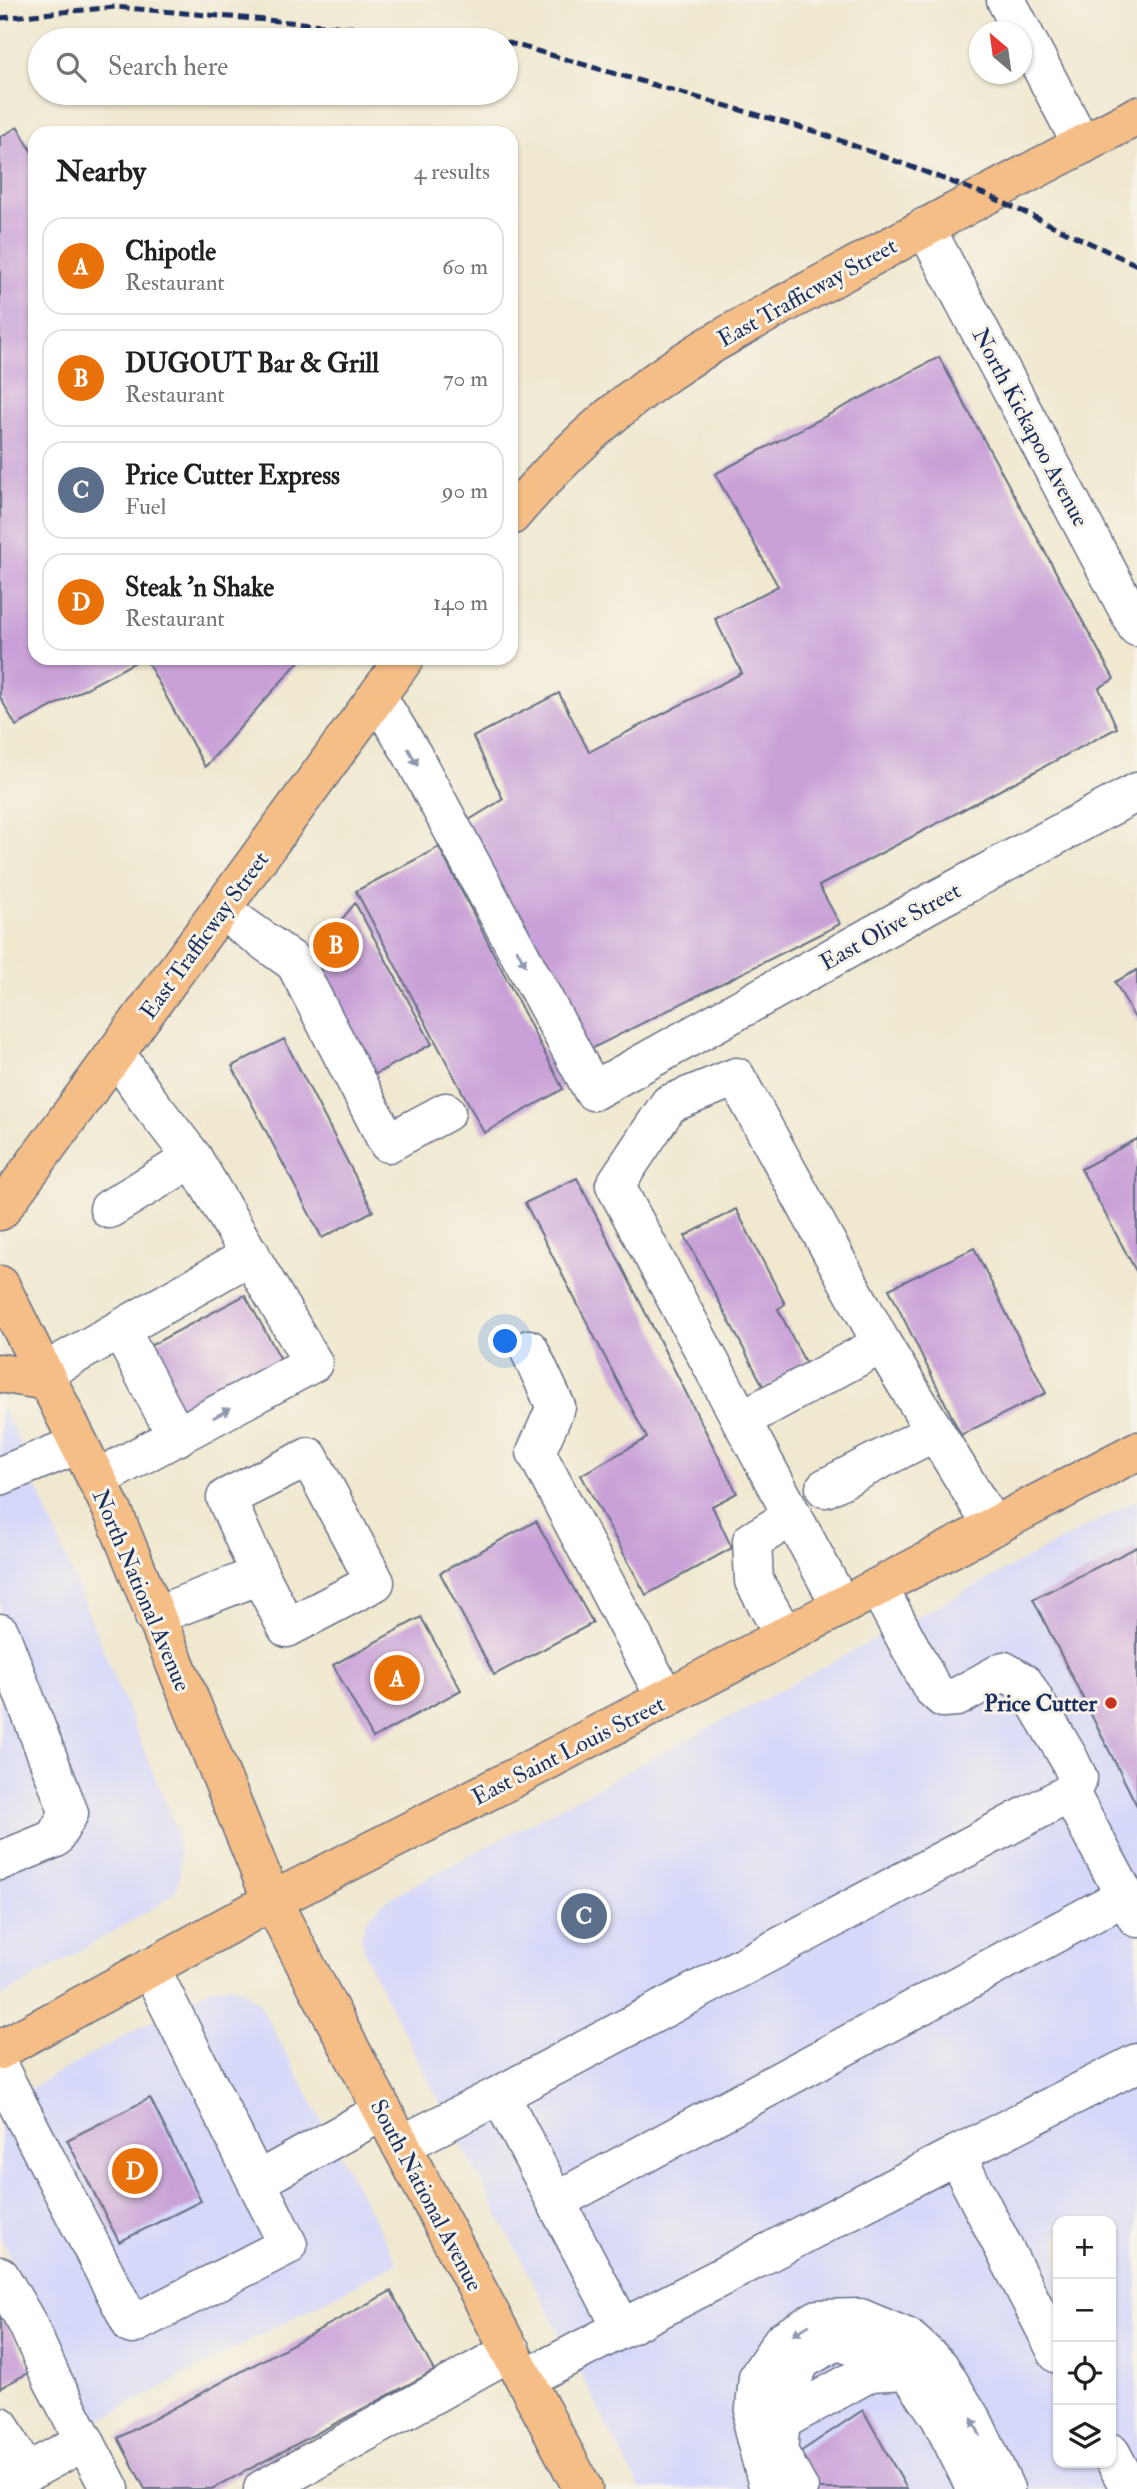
<!DOCTYPE html>
<meta charset="utf-8">
<style>
:root{--surface:#fff;--page:#f6f6f6;--text:#202124;--muted:#757577;--line:#e0e0e0;--accent:#d93025}
body{margin:0;font-family:"IM FELL Double Pica",serif;background:var(--page);color:var(--text)}
.controls{position:absolute;right:21px;bottom:21px;display:grid;overflow:hidden;border-radius:14px;box-shadow:0 2px 5px #0004}
.controls button{width:63px;height:63px;display:grid;place-items:center;padding:0;border:0;border-bottom:2px solid var(--line);background:var(--surface);color:var(--text);font:35px sans-serif}
.compass{position:absolute;left:969px;top:21px;width:63px;height:63px;border-radius:50%;background:var(--surface);box-shadow:0 2px 5px #0004;rotate:331deg}
.you{position:absolute;left:506px;top:1342px;width:24px;height:24px;margin:-18px;border:5px solid #fff;border-radius:50%;background:#1a73e8;box-shadow:0 0 0 10px #1a73e833}
.badge{display:grid;place-items:center;width:46px;height:46px;border-radius:50%;background:var(--accent);color:#fff;font-size:23px;font-weight:700}
.pin{position:absolute;translate:-50% -50%;border:4px solid #fff;box-shadow:0 2px 7px #0006}
.list{margin:0;padding:0;list-style:none}
h2{display:flex;justify-content:space-between;align-items:center;height:91px;margin:0;padding:0 28px;font-size:30px}
h2 small{font-size:23px;font-weight:400;color:var(--muted)}
.list li{display:grid;grid-template-columns:46px 1fr auto;gap:21px;align-items:center;box-sizing:border-box;height:98px;margin:0 14px 14px;padding:0 14px;border:2px solid var(--line);border-radius:21px}
.list b{display:block;font-size:26px;white-space:nowrap}
.list p{margin:0;font-size:23px;white-space:nowrap;color:var(--muted)}
.list em{font-size:23px;font-style:normal;color:var(--muted)}
.icon{flex:none;width:38px;height:38px;fill:none;stroke:currentColor;stroke-width:2;stroke-linecap:round;stroke-linejoin:round}
.map{position:relative;flex:none;width:1137px;height:2489px;overflow:hidden}
.search{position:absolute;background:var(--surface);box-shadow:0 2px 5px #0004;left:28px;top:28px;width:490px;height:77px;display:flex;align-items:center;gap:18px;box-sizing:border-box;padding:0 24px;border-radius:38px;color:var(--muted);font-size:26px}
.panel{position:absolute;background:var(--surface);box-shadow:0 2px 5px #0004;left:28px;top:126px;width:490px;height:539px;border-radius:21px}
.map>svg:first-child{display:block}
</style>
<div class="map">
<svg width="1137" height="2489" viewBox="0 0 1137 2489">
<rect width="100%" height="100%" fill="#f7f3e8"/>
<filter id="ink" filterUnits="userSpaceOnUse"><feTurbulence type="fractalNoise" baseFrequency=".0143" numOctaves="2"/><feDisplacementMap in="SourceGraphic" scale="14" xChannelSelector="R" yChannelSelector="G"/><feConvolveMatrix kernelMatrix="1 2 1 2 8 2 1 2 1" color-interpolation-filters="sRGB"/></filter>
<filter id="wash" filterUnits="userSpaceOnUse"><feTurbulence type="fractalNoise" baseFrequency=".00686" numOctaves="4" result="noise"/><feDisplacementMap in="SourceGraphic" scale="28" xChannelSelector="R" yChannelSelector="G"/><feGaussianBlur stdDeviation="1.57" result="paint"/><feColorMatrix in="noise" values="0 0 0 0 0 0 0 0 0 0 0 0 0 0 0 0 0 1.4 0 .05"/><feComposite in="paint" operator="in"/></filter>
<g filter="url(#wash)">
<rect width="100%" height="100%" fill="#f0e8cf"/>
<!-- built -->
<g fill="#d5d8f9" fill-rule="evenodd">
<path d="M 0,1405 L 13,1428 L 176,1829 L 181,1867 L 176,1891 L 158,1905 L 0,1998 Z"/>
<path d="M 1137,1500 L 1137,2489 L 640,2489 L 370,1967 L 361,1939 L 366,1920 L 386,1900 ZM 1058,2221 L 1111,2221 L 1111,2463 L 1058,2463 Z"/>
<path d="M 230,1985 L 244,1991 L 259,2002 L 397,2263 L 98,2421 L 0,2238 L 0,2105 L 209,1989 Z"/>
</g>
<g id="blocks">
<!-- building -->
<g fill="#c9a1d8">
<path d="M 18,127 L 35,158 L 35,658 L 143,658 L 16,726 L 0,697 L 0,137 Z"/>
<path d="M 939,357 L 1114,679 L 1099,688 L 1117,728 L 819,886 L 840,924 L 587,1051 L 461,825 L 503,799 L 473,737 L 559,693 L 589,752 L 742,673 L 715,619 L 778,586 L 715,474 Z"/>
<path d="M 145,658 L 302,658 L 205,767 Z"/>
<path d="M 439,847 L 563,1089 L 484,1133 L 356,891 Z"/>
<path d="M 355,903 L 432,1044 L 370,1077 L 307,962 Z"/>
<path d="M 1137,970 L 1137,1022 L 1115,982 Z"/>
<path d="M 284,1039 L 373,1211 L 322,1238 L 232,1066 Z"/>
<path d="M 1137,1139 L 1137,1273 L 1081,1169 Z"/>
<path d="M 577,1178 L 737,1493 L 712,1506 L 732,1548 L 646,1595 L 581,1475 L 647,1438 L 525,1203 Z"/>
<path d="M 736,1209 L 785,1304 L 778,1309 L 807,1366 L 764,1388 L 685,1236 Z"/>
<path d="M 974,1248 L 1046,1393 L 961,1435 L 889,1289 Z"/>
<path d="M 245,1295 L 287,1370 L 184,1423 L 144,1349 Z"/>
<path d="M 536,1521 L 593,1623 L 494,1675 L 440,1573 Z"/>
<path d="M 1137,1547 L 1137,1806 L 1033,1599 Z"/>
<path d="M 421,1617 L 461,1690 L 373,1738 L 333,1665 Z"/>
<path d="M 150,2098 L 201,2201 L 119,2242 L 67,2140 Z"/>
<path d="M 391,2291 L 434,2371 L 212,2489 L 145,2489 L 118,2438 Z"/>
<path d="M 0,2312 L 32,2371 L 0,2388 Z"/>
<path d="M 863,2410 L 907,2489 L 807,2489 L 791,2458 Z"/>
</g>
</g>
</g>
<g filter="url(#ink)">
<use href="#blocks" fill-opacity="0" stroke="#667086" stroke-width="2"/>
<g fill="none" stroke-linecap="round" stroke-linejoin="round">
<!-- minor casing -->
<g stroke="#667086" stroke-width="41">
<g id="minor">
<path d="M 1006,0 L 1082,145"/>
<path d="M 925,227 L 1137,627"/>
<path d="M 378,698 L 412,754 L 593,1091 L 934,901 L 1137,792"/>
<path d="M 222,911 L 295,963 L 388,1143 L 446,1112"/>
<path d="M 109,1209 L 193,1158"/>
<path d="M 121,1331 L 177,1437"/>
<path d="M 529,1349 L 556,1407 L 536,1452 L 666,1699"/>
<path d="M 43,1373 L 251,1255"/>
<path d="M 741,1420 L 882,1344"/>
<path d="M 0,1476 L 79,1444"/>
<path d="M 97,1479 L 313,1363 L 193,1158 L 147,1099 L 116,1053"/>
<path d="M 825,1488 L 934,1432"/>
<path d="M 841,1606 L 615,1185 L 669,1104 L 736,1077 L 882,1344 L 993,1527"/>
<path d="M 154,1616 L 260,1575 L 287,1628 L 375,1582 L 309,1457 L 226,1498 L 260,1575"/>
<path d="M 0,1633 L 69,1813 L 54,1839 L 0,1861"/>
<path d="M 784,1635 L 754,1581 L 752,1541 L 793,1516"/>
<path d="M 1070,1793 L 1137,1918"/>
<path d="M 0,2070 L 132,2325 L 288,2245 L 150,1967"/>
<path d="M 500,2095 L 1070,1793 L 1078,1778 L 1068,1757 L 1024,1683 L 1004,1671 L 957,1697 L 943,1698 L 932,1688 L 878,1587"/>
<path d="M 401,2145 L 500,2095 L 622,2328"/>
<path d="M 956,2155 L 1137,2063"/>
<path d="M 257,2181 L 383,2111"/>
<path d="M 556,2201 L 1125,1896"/>
<path d="M 0,2276 L 27,2323 L 52,2379 L 110,2489"/>
<path d="M 525,2379 L 956,2155 L 1058,2354"/>
<path d="M 781,2421 L 870,2372 L 908,2370"/>
<path d="M 0,2426 L 25,2474"/>
<path d="M 1111,2453 L 1130,2489"/>
<path d="M 0,2487 L 85,2441"/>
<path d="M 263,2489 L 511,2351"/>
<path d="M 769,2489 L 753,2429 L 758,2377 L 782,2341 L 818,2319 L 860,2318 L 908,2338 L 939,2366 L 975,2425 L 1005,2489"/>
<path d="M 799,2489 L 778,2451 L 781,2421 L 787,2388 L 802,2360 L 838,2340 L 908,2370 L 940,2417 L 976,2489"/>
</g>
</g>
<!-- major casing -->
<g stroke="#667086" stroke-width="41">
<g id="major">
<path d="M 511,516 C 557,462 608,413 667,373 C 722,335 783,305 842,273 C 939,219 1038,168 1137,116"/>
<path d="M 0,1211 L 405,658"/>
<path d="M 0,1285 L 114,1514 L 272,1901 L 583,2489"/>
<path d="M 0,1373 L 47,1381"/>
<path d="M 0,2050 L 272,1901 L 514,1778 L 1137,1451"/>
</g>
</g>
<!-- minor -->
<use href="#minor" stroke="#fff" stroke-width="38"/>
<!-- major -->
<use href="#major" stroke="#f6be87" stroke-width="38"/>
<!-- rail -->
<g stroke="#1b2f5e" stroke-width="5" stroke-dasharray="10 5" stroke-linecap="butt">
<path d="M 0,18 L 115,7 L 498,40"/>
<path d="M 506,42 L 820,133 L 987,195 L 1137,265"/>
</g>
</g>
<!-- one-way arrows -->
<defs><path id="oneway-solid" d="M-6-.8H1V-3.2L6.5 0L1 3.2V.8H-6Z" transform="scale(1.75)"/></defs>
<g fill="#8d97ae">
<use href="#oneway-solid" transform="translate(413 757) rotate(61)"/>
<use href="#oneway-solid" transform="translate(521 957) rotate(62)"/>
<use href="#oneway-solid" transform="translate(222 1413) rotate(-28)"/>
<use href="#oneway-solid" transform="translate(801 2330) rotate(149)"/>
<use href="#oneway-solid" transform="translate(976 2427) rotate(-117)"/>
</g>
</g>
<!-- markers -->
<circle fill="#c8321e" stroke="#f7f3e8" stroke-width="2.5" cx="1111" cy="1703" r="7"/>
<g text-anchor="middle" stroke-width="6" stroke-linejoin="round" paint-order="stroke">
<!-- street labels -->
<g font-size="23" fill="#1b2f5e" stroke="#f7f3e8">
<text transform="translate(807 292) rotate(-29)" y="8">East Trafficway Street</text>
<text transform="translate(1031 427) rotate(62)" y="8">North Kickapoo Avenue</text>
<text transform="translate(890 926) rotate(-29)" y="8">East Olive Street</text>
<text transform="translate(204 935) rotate(-54)" y="8">East Trafficway Street</text>
<text transform="translate(142 1590) rotate(67)" y="8">North National Avenue</text>
<text transform="translate(568 1750) rotate(-27)" y="8">East Saint Louis Street</text>
<text transform="translate(427 2195) rotate(62)" y="8">South National Avenue</text>
</g>
<!-- poi labels -->
<g font-size="23" font-weight="bold" fill="#1b2f5e" stroke="#f7f3e8" text-anchor="end">
<text x="1097" y="1711">Price Cutter</text>
</g>
</g>
</svg>
<div class="controls">
<button>+</button>
<button>−</button>
<button><svg class="icon" aria-label="locate" viewBox="0 0 24 24"><circle cx="12" cy="12" r="6"/><path d="M12 2v4M12 18v4M2 12h4M18 12h4"/></svg></button>
<button><svg class="icon" aria-label="layers" viewBox="0 0 24 24"><path d="M12 4l9 5-9 5-9-5zM3 14l9 5 9-5"/></svg></button>
</div>
<svg class="compass" viewBox="-18 -18 36 36"><path d="M0-13l5 13h-10z" fill="#e53935"/><path d="M0 13l5-13h-10z" fill="#757577"/></svg>
<div class="you"></div>
<div class="pin badge" style="left:397px;top:1678px;background:#e8710a">A</div>
<div class="pin badge" style="left:336px;top:945px;background:#e8710a">B</div>
<div class="pin badge" style="left:584px;top:1916px;background:#5c6f8a">C</div>
<div class="pin badge" style="left:135px;top:2171px;background:#e8710a">D</div>
<div class="search"><svg class="icon" aria-label="search" viewBox="0 0 24 24"><circle cx="10" cy="10" r="6"/><path d="M15 15l6 6"/></svg>Search here</div>
<section class="panel">
<h2>Nearby<small>4 results</small></h2>
<ul class="list">
<li><span class="badge" style="background:#e8710a">A</span><div><b>Chipotle</b><p>Restaurant</p></div><em>60 m</em></li>
<li><span class="badge" style="background:#e8710a">B</span><div><b>DUGOUT Bar &amp; Grill</b><p>Restaurant</p></div><em>70 m</em></li>
<li><span class="badge" style="background:#5c6f8a">C</span><div><b>Price Cutter Express</b><p>Fuel</p></div><em>90 m</em></li>
<li><span class="badge" style="background:#e8710a">D</span><div><b>Steak 'n Shake</b><p>Restaurant</p></div><em>140 m</em></li>
</ul>
</section>
</div>
